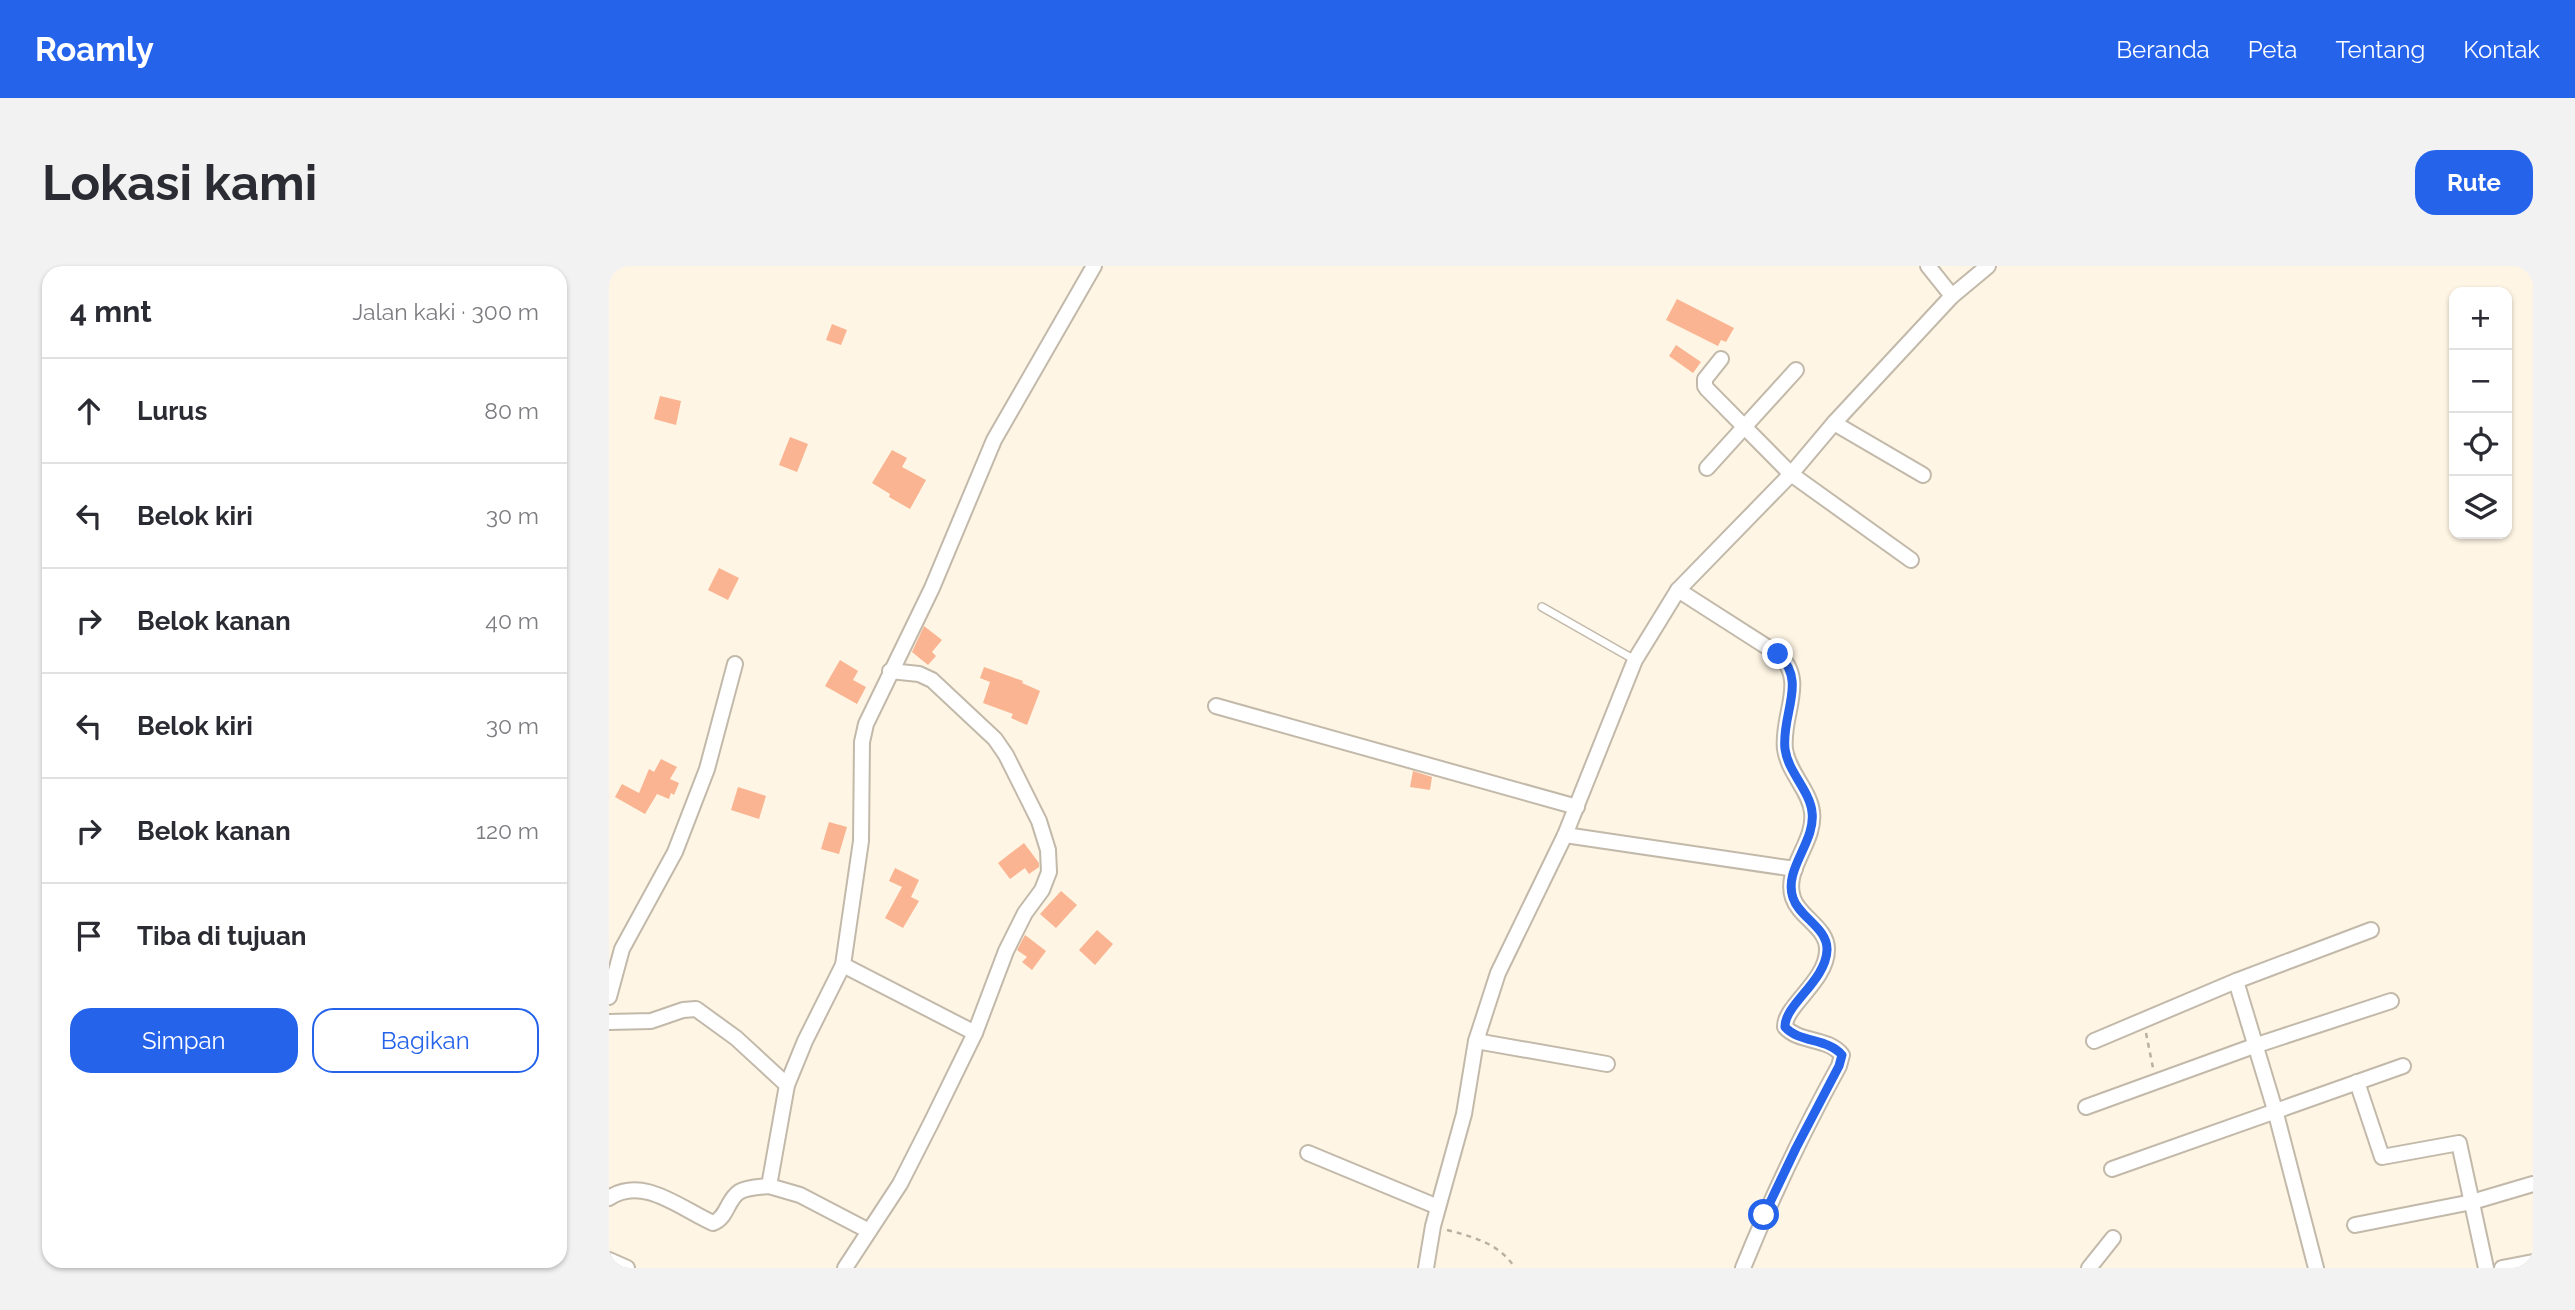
<!DOCTYPE html>
<html lang="id">
<meta charset="utf-8">
<style>
:root{--surface:#fff;--page:#f2f2f3;--text:#2b2b33;--muted:#7c7c81;--line:#e1e1e2;--accent:#2563eb}
body{margin:0;font-family:Raleway,sans-serif;background:var(--page);color:var(--text)}
.controls{position:absolute;right:21px;top:21px;display:grid;overflow:hidden;border-radius:14px;box-shadow:0 2px 5px #0004}
.controls button{width:63px;height:63px;display:grid;place-items:center;padding:0;border:0;border-bottom:2px solid var(--line);background:var(--surface);color:var(--text);font:35px sans-serif}
.stop{position:absolute;width:21px;height:21px;margin:-16px;border:5px solid #2563eb;border-radius:50%;background:#fff}
.stop.end{background:#2563eb;border-color:#fff;box-shadow:0 2px 7px #0008}
.list{margin:0;padding:0;list-style:none}
h2{display:flex;justify-content:space-between;align-items:center;height:91px;margin:0;padding:0 28px;font-size:30px}
h2 small{font-size:23px;font-weight:400;color:var(--muted)}
.list li{display:grid;grid-template-columns:46px 1fr auto;gap:21px;align-items:center;box-sizing:border-box;height:105px;padding:0 28px;border-top:2px solid var(--line)}
.list b{display:block;font-size:26px;white-space:nowrap}
.list em{font-size:23px;font-style:normal;color:var(--muted)}
.actions{display:flex;gap:14px;padding:21px 28px}
.actions a{flex:1;padding:16px 0;border:2px solid var(--accent);border-radius:21px;text-align:center;font-size:24px;color:var(--accent)}
.actions .main{background:var(--accent);color:#fff}
.icon{flex:none;width:38px;height:38px;fill:none;stroke:currentColor;stroke-width:2;stroke-linecap:round;stroke-linejoin:round}
.map{position:relative;flex:none;width:1924px;height:1002px;overflow:hidden;border-radius:21px}
header{display:flex;align-items:center;gap:42px;box-sizing:border-box;height:98px;padding:0 35px;background:var(--accent);color:#fff}
header strong{font-size:33px}
nav{display:flex;gap:38px;margin-inline-start:auto;font-size:24px}
.intro{display:flex;align-items:center;justify-content:space-between;box-sizing:border-box;height:168px;padding:0 42px}
h1{margin:0;font-size:49px}
.button{padding:18px 32px;border-radius:21px;background:var(--accent);color:#fff;font-size:24px;font-weight:700}
main{display:flex;gap:42px;padding:0 42px}
aside{flex:1;background:var(--surface);border-radius:21px;box-shadow:0 2px 5px #0004}
.map>svg:first-child{display:block}
</style>
<header>
<strong>Roamly</strong>
<nav><a>Beranda</a><a>Peta</a><a>Tentang</a><a>Kontak</a></nav>
</header>
<div class="intro"><h1>Lokasi kami</h1><a class="button">Rute</a></div>
<main>
<aside>
<h2>4 mnt<small>Jalan kaki · 300 m</small></h2>
<ul class="list">
<li><svg class="icon" aria-label="ahead" viewBox="0 0 24 24"><path d="M12 20V5M6 11l6-6 6 6"/></svg><div><b>Lurus</b></div><em>80 m</em></li>
<li><svg class="icon" aria-label="left" viewBox="0 0 24 24"><path d="M17 20v-9H6M10 6l-5 5 5 5"/></svg><div><b>Belok kiri</b></div><em>30 m</em></li>
<li><svg class="icon" aria-label="right" viewBox="0 0 24 24"><path d="M7 20v-9h11M14 6l5 5-5 5"/></svg><div><b>Belok kanan</b></div><em>40 m</em></li>
<li><svg class="icon" aria-label="left" viewBox="0 0 24 24"><path d="M17 20v-9H6M10 6l-5 5 5 5"/></svg><div><b>Belok kiri</b></div><em>30 m</em></li>
<li><svg class="icon" aria-label="right" viewBox="0 0 24 24"><path d="M7 20v-9h11M14 6l5 5-5 5"/></svg><div><b>Belok kanan</b></div><em>120 m</em></li>
<li><svg class="icon" aria-label="arrive" viewBox="0 0 24 24"><path d="M6 21V4h12l-3 4 3 4H6"/></svg><div><b>Tiba di tujuan</b></div></li>
</ul>
<div class="actions"><a class="main">Simpan</a><a>Bagikan</a></div>
</aside>
<div class="map">
<svg width="1924" height="1002" viewBox="0 0 1924 1002">
<rect width="100%" height="100%" fill="#fef5e4"/>
<!-- building -->
<g fill="#fab491">
<path d="M 1068,33 L 1125,62 L 1117,76 L 1112,74 L 1109,80 L 1057,54 Z"/>
<path d="M 223,58 L 238,64 L 232,79 L 217,74 Z"/>
<path d="M 1067,79 L 1092,96 L 1084,107 L 1060,90 Z"/>
<path d="M 51,130 L 72,135 L 67,159 L 45,153 Z"/>
<path d="M 181,171 L 199,178 L 188,206 L 170,199 Z"/>
<path d="M 283,184 L 298,192 L 293,201 L 317,214 L 301,243 L 280,231 L 281,228 L 263,217 Z"/>
<path d="M 110,302 L 130,312 L 119,334 L 99,324 Z"/>
<path d="M 315,360 L 333,374 L 323,386 L 327,390 L 319,399 L 303,386 Z"/>
<path d="M 231,394 L 249,405 L 244,414 L 257,421 L 248,438 L 216,420 Z"/>
<path d="M 375,401 L 414,415 L 413,417 L 431,425 L 418,459 L 402,452 L 404,448 L 374,437 L 381,416 L 371,412 Z"/>
<path d="M 52,493 L 68,501 L 61,513 L 70,517 L 65,529 L 62,527 L 60,533 L 48,528 L 36,548 L 6,531 L 13,518 L 30,527 L 40,503 L 45,506 Z"/>
<path d="M 804,505 L 823,511 L 821,524 L 801,521 Z"/>
<path d="M 129,521 L 157,530 L 150,553 L 122,544 Z"/>
<path d="M 220,556 L 238,561 L 230,588 L 212,583 Z"/>
<path d="M 415,577 L 430,597 L 430,601 L 420,608 L 416,602 L 401,613 L 389,597 Z"/>
<path d="M 286,602 L 310,614 L 302,631 L 310,635 L 294,662 L 276,652 L 293,621 L 280,615 Z"/>
<path d="M 452,625 L 468,639 L 447,662 L 431,648 Z"/>
<path d="M 488,664 L 504,678 L 486,699 L 470,684 Z"/>
<path d="M 416,669 L 437,685 L 423,704 L 413,696 L 418,691 L 408,684 Z"/>
</g>
<g fill="none" stroke-linecap="round" stroke-linejoin="round">
<!-- lane casing -->
<g stroke="#c2b9aa" stroke-width="10">
<path id="lane" d="M 933,341 L 1026,394"/>
</g>
<!-- street casing -->
<g stroke="#c2b9aa" stroke-width="18">
<g id="street">
<path d="M 1319,0 L 1343,30"/>
<path d="M 1112,93 L 1096,113 L 1096,120 L 1098,123 L 1182,208 L 1302,294"/>
<path d="M 1225,157 L 1314,209"/>
<path d="M 1098,202 L 1187,104"/>
<path d="M 1069,324 L 1169,388 C 1199,414 1172,449 1176,483 C 1179,506 1201,525 1203,546 C 1207,576 1174,603 1184,632 C 1190,651 1219,662 1218,684 C 1218,715 1175,740 1176,761 C 1190,777 1219,771 1233,789 L 1230,800 C 1194,865 1162,933 1134,1002"/>
<path d="M 607,440 L 968,541"/>
<path d="M 956,569 L 1186,603"/>
<path d="M 234,699 L 366,767"/>
<path d="M 1627,715 L 1666,844 L 1707,1002"/>
<path d="M 0,731 L 13,683 L 66,586 L 98,503 L 126,398"/>
<path d="M 0,756 L 42,755 L 74,744 L 87,743 L 127,772 L 178,819"/>
<path d="M 867,775 L 998,798"/>
<path d="M 1485,775 L 1627,715 L 1762,664"/>
<path d="M 1748,816 L 1773,891 L 1850,877 L 1877,1002"/>
<path d="M 1477,841 L 1645,780 L 1782,735"/>
<path d="M 699,887 L 829,941"/>
<path d="M 1503,903 L 1794,800"/>
<path d="M 160,920 L 191,929 L 260,965"/>
<path d="M 0,932 C 34,909 72,943 104,957 C 118,952 118,934 130,926 C 138,921 151,921 160,920 L 178,819 L 196,775 L 234,699 L 252,575 L 253,476 L 257,458 L 323,322 L 385,174 L 485,0"/>
<path d="M 1746,959 L 1863,936 L 1924,918"/>
<path d="M 0,994 L 18,1002"/>
<path d="M 236,1002 L 291,918 L 322,857 L 366,767 L 397,685 L 416,647 L 433,624 L 440,606 L 439,584 L 430,555 L 397,489 L 386,473 L 323,414 L 310,408 L 281,405"/>
<path d="M 817,1002 L 824,960 L 855,848 L 867,775 L 889,707 L 956,569 L 1026,394 L 1069,324 L 1182,208 L 1225,157 L 1343,30 L 1379,0"/>
<path d="M 1480,1002 L 1504,972"/>
<path d="M 1893,1002 L 1924,996"/>
</g>
</g>
<!-- path -->
<g stroke="#b8b1a3" stroke-width="2.5" stroke-dasharray="5 5" stroke-linecap="butt">
<path d="M 1537,767 L 1544,802"/>
<path d="M 838,964 C 865,971 891,978 906,1002"/>
</g>
<!-- lane -->
<use href="#lane" stroke="#fff" stroke-width="7"/>
<!-- street -->
<use href="#street" stroke="#fff" stroke-width="14"/>
</g>
<g fill="none" stroke-linecap="round" stroke-linejoin="round">
<!-- route -->
<path stroke="#2563eb" stroke-width="9" d="M 1155,949 L 1187,882 L 1230,800 L 1233,789 C 1219,772 1190,777 1176,761 C 1175,739 1217,715 1218,684 C 1219,662 1190,651 1184,632 C 1174,603 1207,576 1203,546 C 1201,525 1179,506 1176,483 C 1172,448 1199,415 1169,388"/>
</g>
</svg>
<div class="controls">
<button>+</button>
<button>−</button>
<button><svg class="icon" aria-label="locate" viewBox="0 0 24 24"><circle cx="12" cy="12" r="6"/><path d="M12 2v4M12 18v4M2 12h4M18 12h4"/></svg></button>
<button><svg class="icon" aria-label="layers" viewBox="0 0 24 24"><path d="M12 4l9 5-9 5-9-5zM3 14l9 5 9-5"/></svg></button>
</div>
<div class="stop" style="left:1155px;top:949px"></div>
<div class="stop end" style="left:1169px;top:388px"></div>
</div>
</main>
